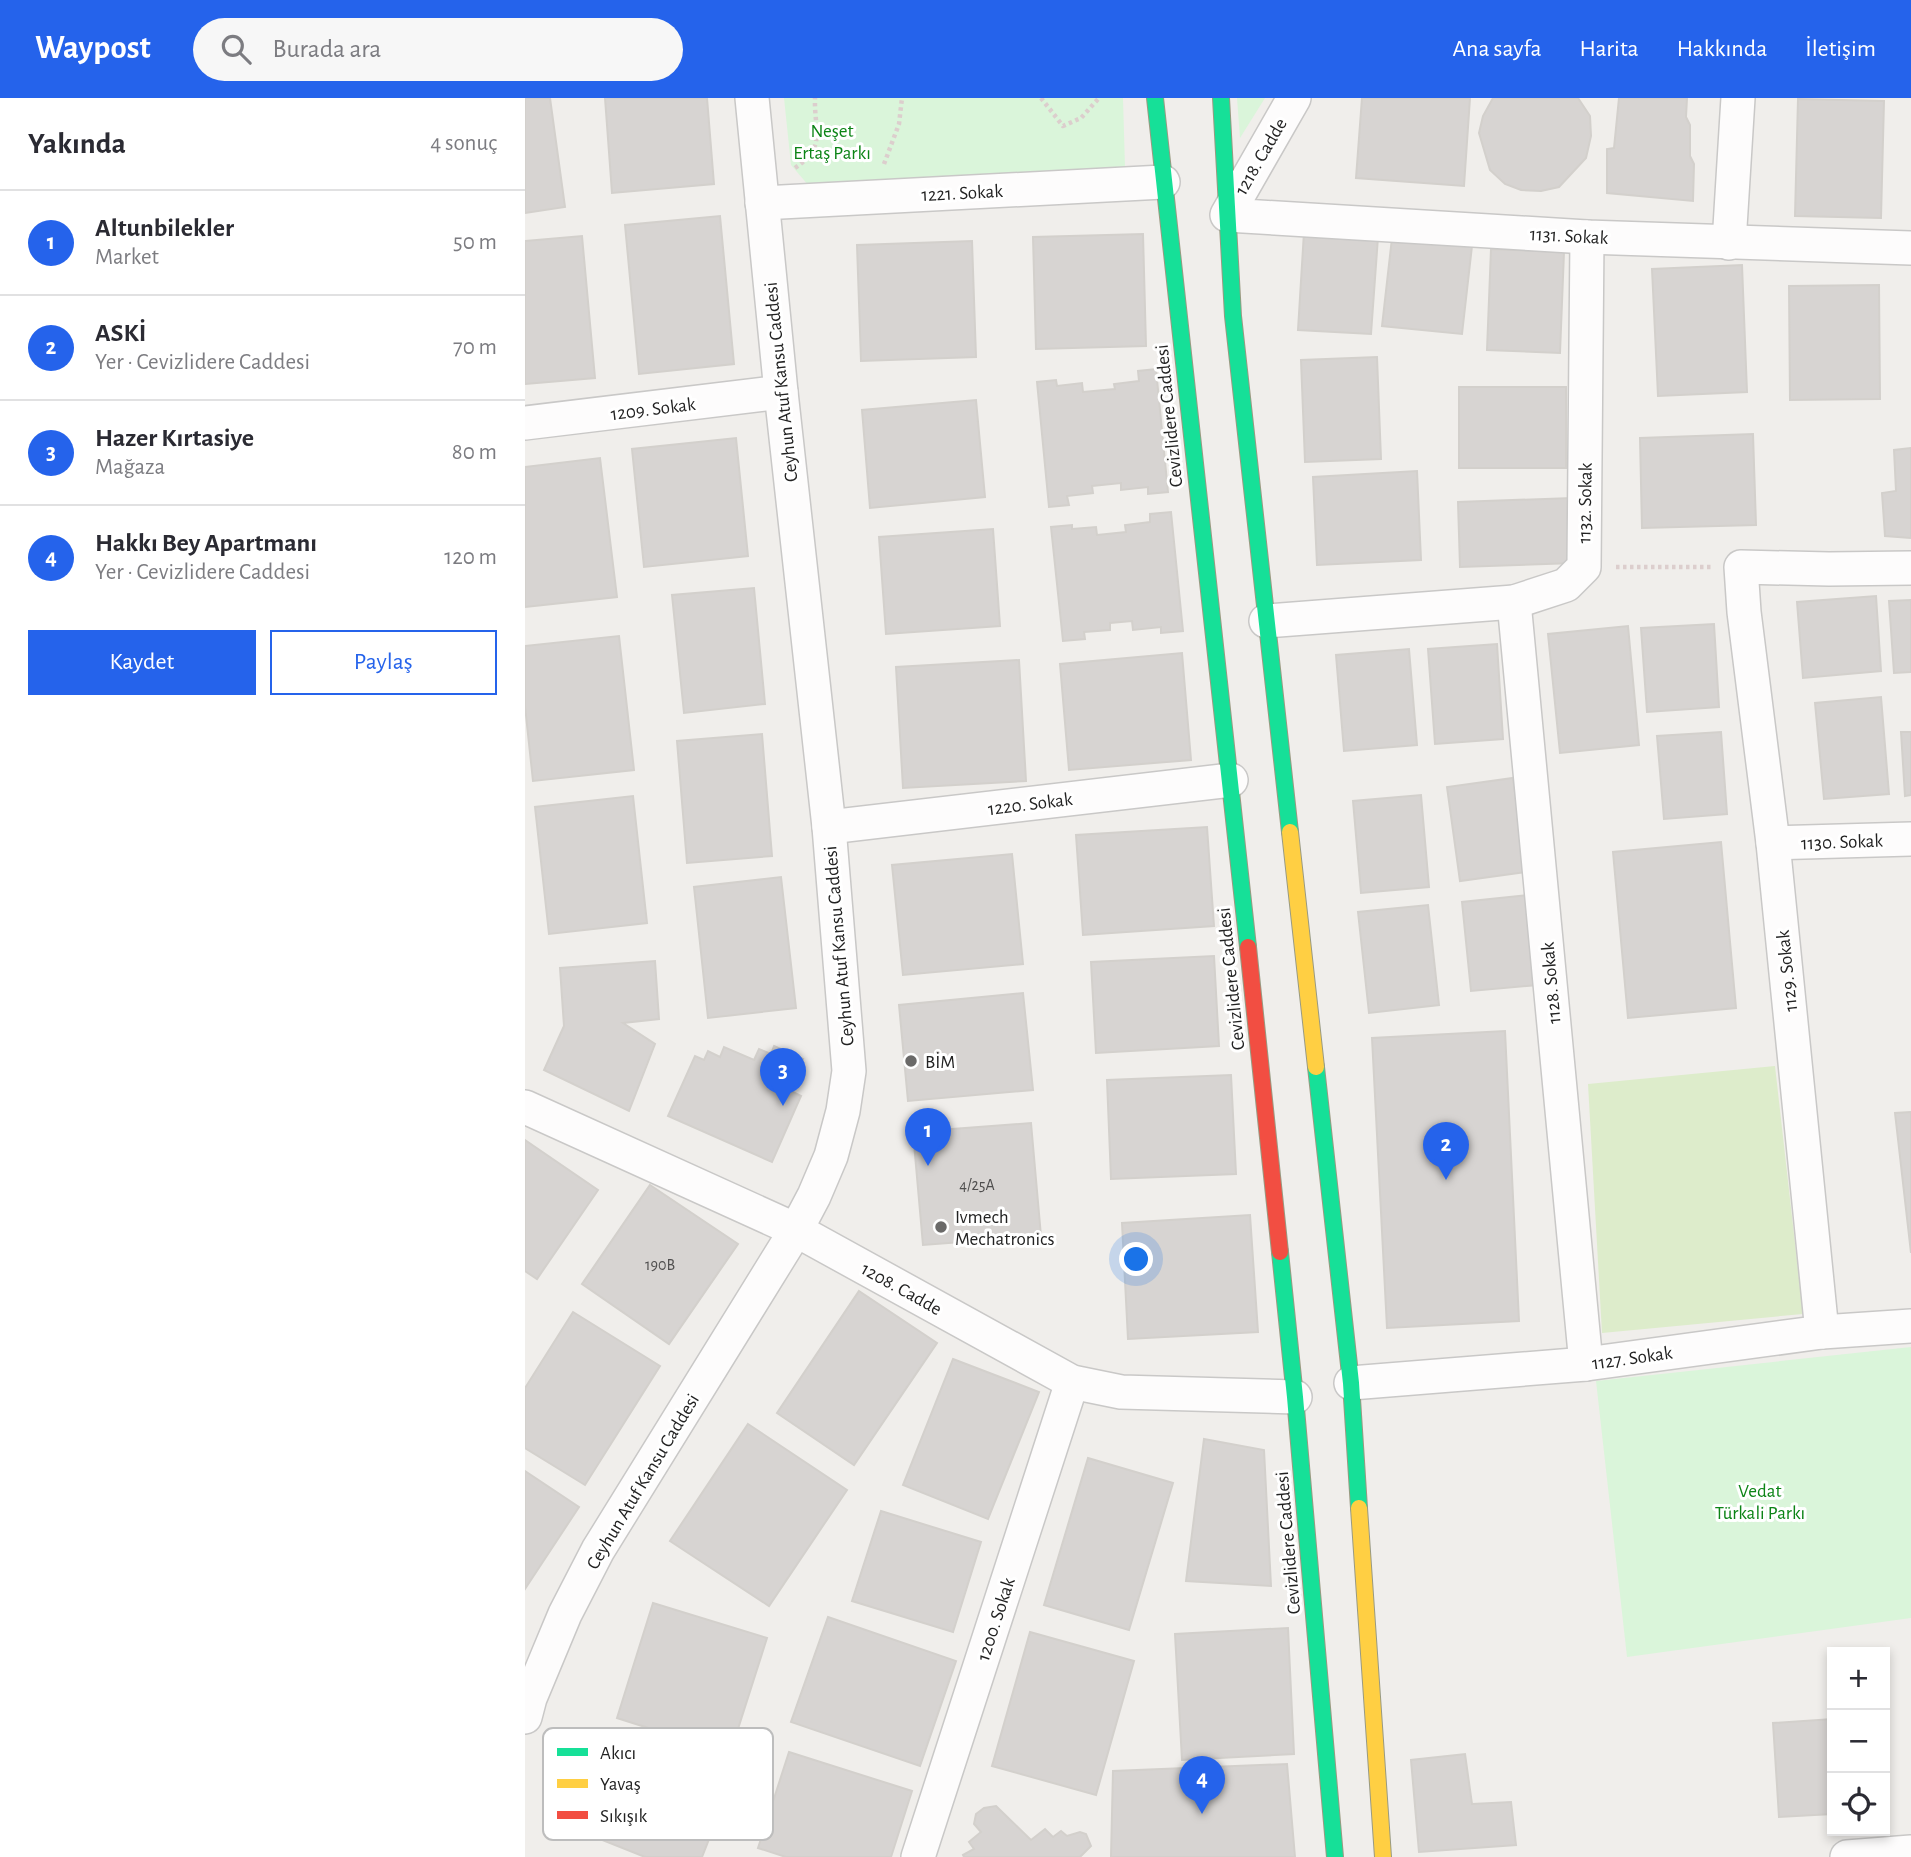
<!DOCTYPE html>
<html lang="tr">
<meta charset="utf-8">
<style>
:root{--surface:#fff;--page:#f7f7f7;--text:#2b2b33;--muted:#7c7c81;--line:#e1e1e2;--accent:#2563eb}
body{margin:0;font-family:"Alegreya Sans",sans-serif;background:var(--page);color:var(--text)}
.controls{position:absolute;right:21px;bottom:21px;display:grid;overflow:hidden;border-radius:0px;box-shadow:0 4px 10px #0003}
.controls button{width:63px;height:63px;display:grid;place-items:center;padding:0;border:0;border-bottom:2px solid var(--line);background:var(--surface);color:var(--text);font:35px sans-serif}
.you{position:absolute;left:612px;top:1162px;width:24px;height:24px;margin:-18px;border:5px solid #fff;border-radius:50%;background:#1a73e8;box-shadow:0 0 0 10px #1a73e833}
.badge{display:grid;place-items:center;width:46px;height:46px;border-radius:50%;background:var(--accent);color:#fff;font-size:23px;font-weight:700}
.pin{position:absolute;translate:-50% -58px;filter:drop-shadow(0 2px 4px #0008)}
.pin::after{content:'';position:absolute;top:37px;width:24px;height:21px;background:inherit;clip-path:polygon(0 0,100% 0,50% 100%)}
.list{margin:0;padding:0;list-style:none}
h2{display:flex;justify-content:space-between;align-items:center;height:91px;margin:0;padding:0 28px;font-size:30px}
h2 small{font-size:23px;font-weight:400;color:var(--muted)}
.list li{display:grid;grid-template-columns:46px 1fr auto;gap:21px;align-items:center;box-sizing:border-box;height:105px;padding:0 28px;border-top:2px solid var(--line)}
.list b{display:block;font-size:26px;white-space:nowrap}
.list p{margin:0;font-size:23px;white-space:nowrap;color:var(--muted)}
.list em{font-size:23px;font-style:normal;color:var(--muted)}
.actions{display:flex;gap:14px;padding:21px 28px}
.actions a{flex:1;padding:16px 0;border:2px solid var(--accent);border-radius:0px;text-align:center;font-size:24px;color:var(--accent)}
.actions .main{background:var(--accent);color:#fff}
.icon{flex:none;width:38px;height:38px;fill:none;stroke:currentColor;stroke-width:2;stroke-linecap:round;stroke-linejoin:round}
.map{position:relative;flex:none;width:1386px;height:1759px;overflow:hidden}
header{display:flex;align-items:center;gap:42px;box-sizing:border-box;height:98px;padding:0 35px;background:var(--accent);color:#fff}
header strong{font-size:33px}
nav{display:flex;gap:38px;margin-inline-start:auto;font-size:24px}
.search{width:490px;height:63px;background:var(--page);display:flex;align-items:center;gap:18px;box-sizing:border-box;padding:0 24px;border-radius:38px;color:var(--muted);font-size:26px}
main{display:flex}
aside{flex:1;background:var(--surface)}
.map>svg:first-child{display:block}
</style>
<header>
<strong>Waypost</strong>
<div class="search"><svg class="icon" aria-label="search" viewBox="0 0 24 24"><circle cx="10" cy="10" r="6"/><path d="M15 15l6 6"/></svg>Burada ara</div>
<nav><a>Ana sayfa</a><a>Harita</a><a>Hakkında</a><a>İletişim</a></nav>
</header>
<main>
<aside>
<h2>Yakında<small>4 sonuç</small></h2>
<ul class="list">
<li><span class="badge">1</span><div><b>Altunbilekler</b><p>Market</p></div><em>50 m</em></li>
<li><span class="badge">2</span><div><b>ASKİ</b><p>Yer · Cevizlidere Caddesi</p></div><em>70 m</em></li>
<li><span class="badge">3</span><div><b>Hazer Kırtasiye</b><p>Mağaza</p></div><em>80 m</em></li>
<li><span class="badge">4</span><div><b>Hakkı Bey Apartmanı</b><p>Yer · Cevizlidere Caddesi</p></div><em>120 m</em></li>
</ul>
<div class="actions"><a class="main">Kaydet</a><a>Paylaş</a></div>
</aside>
<div class="map">
<svg width="1386" height="1759" viewBox="0 0 1386 1759">
<rect width="100%" height="100%" fill="#f0eeeb"/>
<!-- grass -->
<path fill="#ddeccb" d="M 1250,968 L 1278,1216 L 1077,1235 L 1063,986 Z"/>
<!-- park -->
<g fill="#daf5da">
<path d="M 259,0 L 598,0 L 600,69 L 284,88 L 266,67 Z"/>
<path d="M 712,0 L 740,0 L 715,40 Z"/>
<path d="M 1386,1249 L 1386,1520 L 1102,1559 L 1071,1283 Z"/>
</g>
<!-- building -->
<g fill="#d7d4d2" stroke="#d3d0cc" stroke-width="2">
<path d="M 0,0 L 25,0 L 40,109 L 0,115 Z"/>
<path d="M 80,0 L 182,0 L 189,86 L 87,95 Z"/>
<path d="M 837,0 L 945,0 L 939,88 L 831,80 Z"/>
<path d="M 968,0 L 1053,0 L 1065,18 L 1066,38 L 1061,60 L 1034,89 L 1016,93 L 996,92 L 980,86 L 965,72 L 954,35 L 958,18 Z"/>
<path d="M 1094,0 L 1162,0 L 1161,19 L 1165,27 L 1165,58 L 1169,66 L 1168,103 L 1082,95 L 1082,51 L 1089,50 Z"/>
<path d="M 1273,1 L 1359,3 L 1356,120 L 1270,118 Z"/>
<path d="M 195,118 L 209,266 L 114,276 L 100,127 Z"/>
<path d="M 779,134 L 853,139 L 846,236 L 773,232 Z"/>
<path d="M 618,136 L 621,248 L 511,251 L 508,139 Z"/>
<path d="M 57,138 L 70,280 L 0,286 L 0,143 Z"/>
<path d="M 867,140 L 947,148 L 937,236 L 857,228 Z"/>
<path d="M 447,143 L 451,259 L 336,263 L 332,147 Z"/>
<path d="M 966,151 L 1039,154 L 1035,255 L 962,252 Z"/>
<path d="M 1217,167 L 1222,294 L 1133,298 L 1127,171 Z"/>
<path d="M 1354,187 L 1355,301 L 1265,302 L 1264,188 Z"/>
<path d="M 852,259 L 856,361 L 780,364 L 776,262 Z"/>
<path d="M 631,271 L 643,394 L 623,396 L 623,389 L 596,392 L 596,385 L 567,388 L 568,395 L 542,398 L 544,407 L 524,409 L 512,284 L 531,282 L 532,288 L 557,285 L 558,294 L 590,291 L 589,286 L 614,283 L 613,273 Z"/>
<rect x="934" y="289" width="107" height="81"/>
<path d="M 451,302 L 460,399 L 345,410 L 337,312 Z"/>
<path d="M 1228,336 L 1231,427 L 1117,430 L 1115,340 Z"/>
<path d="M 211,340 L 223,458 L 119,469 L 107,351 Z"/>
<path d="M 1386,350 L 1386,440 L 1360,438 L 1357,395 L 1371,393 L 1369,352 Z"/>
<path d="M 75,360 L 92,499 L 0,509 L 0,369 Z"/>
<path d="M 892,373 L 896,462 L 792,467 L 788,379 Z"/>
<path d="M 1047,400 L 1049,465 L 935,469 L 933,404 Z"/>
<path d="M 646,414 L 658,533 L 636,535 L 636,529 L 608,532 L 607,523 L 585,525 L 585,532 L 559,534 L 560,541 L 538,543 L 526,429 L 547,427 L 547,431 L 571,429 L 572,437 L 601,434 L 600,427 L 625,424 L 625,416 Z"/>
<path d="M 468,431 L 475,528 L 361,536 L 354,439 Z"/>
<path d="M 229,490 L 240,606 L 159,615 L 147,497 Z"/>
<path d="M 1351,498 L 1356,573 L 1278,580 L 1272,504 Z"/>
<path d="M 1386,502 L 1386,574 L 1369,575 L 1364,503 Z"/>
<path d="M 1189,526 L 1194,609 L 1122,614 L 1116,530 Z"/>
<path d="M 1103,528 L 1114,647 L 1035,655 L 1023,536 Z"/>
<path d="M 94,538 L 109,672 L 8,683 L 0,608 L 0,548 Z"/>
<path d="M 972,546 L 978,641 L 910,646 L 903,551 Z"/>
<path d="M 884,551 L 892,647 L 819,653 L 811,557 Z"/>
<path d="M 657,555 L 666,662 L 544,672 L 535,566 Z"/>
<path d="M 494,562 L 501,683 L 378,690 L 371,569 Z"/>
<path d="M 1356,599 L 1364,696 L 1299,701 L 1290,605 Z"/>
<path d="M 1196,634 L 1202,716 L 1139,721 L 1132,638 Z"/>
<path d="M 1376,634 L 1386,634 L 1386,697 L 1380,698 Z"/>
<path d="M 237,636 L 247,758 L 162,765 L 152,643 Z"/>
<path d="M 988,680 L 1001,774 L 935,783 L 922,689 Z"/>
<path d="M 896,697 L 904,789 L 836,795 L 828,703 Z"/>
<path d="M 108,698 L 122,825 L 24,836 L 10,709 Z"/>
<path d="M 682,729 L 689,828 L 558,837 L 551,737 Z"/>
<path d="M 1196,744 L 1211,910 L 1103,920 L 1088,754 Z"/>
<path d="M 487,756 L 498,866 L 378,877 L 367,767 Z"/>
<path d="M 256,779 L 271,910 L 183,920 L 169,789 Z"/>
<path d="M 1003,797 L 1012,887 L 946,893 L 937,804 Z"/>
<path d="M 903,807 L 914,907 L 844,915 L 833,814 Z"/>
<path d="M 689,858 L 694,948 L 571,955 L 566,864 Z"/>
<path d="M 130,863 L 134,921 L 98,925 L 130,946 L 104,1013 L 19,972 L 39,928 L 35,870 Z"/>
<path d="M 498,895 L 508,992 L 383,1003 L 374,907 Z"/>
<path d="M 980,933 L 994,1223 L 862,1230 L 847,940 Z"/>
<path d="M 249,948 L 278,961 L 264,992 L 276,998 L 247,1064 L 143,1018 L 170,958 L 179,962 L 183,953 L 195,959 L 199,949 L 229,962 L 234,951 L 246,956 Z"/>
<path d="M 706,977 L 711,1076 L 586,1081 L 582,982 Z"/>
<path d="M 1386,1014 L 1386,1155 L 1370,1015 Z"/>
<path d="M 506,1025 L 516,1138 L 398,1147 L 388,1034 Z"/>
<path d="M 0,1042 L 73,1092 L 12,1181 L 0,1173 Z"/>
<path d="M 125,1087 L 213,1146 L 144,1246 L 57,1186 Z"/>
<path d="M 725,1117 L 733,1234 L 603,1241 L 597,1125 Z"/>
<path d="M 334,1193 L 412,1245 L 329,1367 L 252,1315 Z"/>
<path d="M 48,1214 L 135,1268 L 60,1387 L 0,1350 L 0,1290 Z"/>
<path d="M 428,1261 L 514,1294 L 463,1421 L 378,1387 Z"/>
<path d="M 223,1326 L 322,1392 L 244,1508 L 145,1443 Z"/>
<path d="M 679,1341 L 739,1352 L 746,1488 L 661,1483 Z"/>
<path d="M 563,1360 L 648,1385 L 604,1532 L 519,1507 Z"/>
<path d="M 0,1373 L 54,1409 L 0,1491 Z"/>
<path d="M 356,1413 L 456,1444 L 428,1534 L 327,1503 Z"/>
<path d="M 128,1505 L 242,1540 L 205,1656 L 92,1620 Z"/>
<path d="M 303,1519 L 431,1563 L 395,1668 L 266,1624 Z"/>
<path d="M 763,1530 L 769,1656 L 657,1662 L 650,1536 Z"/>
<path d="M 505,1534 L 609,1563 L 571,1697 L 467,1668 Z"/>
<path d="M 1307,1621 L 1307,1716 L 1254,1719 L 1248,1625 Z"/>
<path d="M 87,1642 L 205,1688 L 177,1759 L 120,1759 L 52,1732 Z"/>
<path d="M 264,1654 L 387,1693 L 366,1759 L 261,1759 L 233,1750 Z"/>
<path d="M 940,1656 L 947,1706 L 986,1704 L 991,1747 L 894,1754 L 886,1662 Z"/>
<path d="M 762,1666 L 770,1759 L 586,1759 L 588,1673 Z"/>
<path d="M 471,1708 L 506,1742 L 520,1731 L 528,1739 L 536,1733 L 542,1738 L 555,1734 L 561,1736 L 566,1748 L 555,1759 L 439,1759 L 438,1757 L 449,1751 L 444,1744 L 456,1734 L 449,1726 L 451,1716 L 459,1710 Z"/>
</g>
<g fill="none" stroke-linecap="round" stroke-linejoin="round">
<!-- street casing -->
<g stroke="#c9c8c7" stroke-width="36">
<g id="street">
<path d="M 769,0 L 702,117 L 1062,139 L 1386,150"/>
<path d="M 237,105 L 638,84"/>
<path d="M 1204,145 L 1213,0"/>
<path d="M 0,325 L 256,294"/>
<path d="M 989,504 L 1061,1266"/>
<path d="M 741,523 L 989,504 L 1041,487 L 1059,469 L 1062,139"/>
<path d="M 304,729 L 706,682"/>
<path d="M 1248,745 L 1386,741"/>
<path d="M 0,1009 L 271,1132 L 547,1284 L 596,1294 L 770,1299"/>
<path d="M 1297,1234 L 1248,745 L 1219,514 L 1216,469 L 1304,471 L 1386,470"/>
<path d="M 826,1285 L 1061,1266 L 1297,1234 L 1386,1228"/>
<path d="M 0,1619 L 5,1600 L 40,1516 L 73,1452 L 271,1132 L 289,1098 L 306,1058 L 318,1013 L 324,973 L 304,729 L 256,294 L 227,0"/>
<path d="M 393,1759 L 547,1284"/>
<path d="M 1322,1759 L 1386,1754"/>
</g>
</g>
<!-- fast casing -->
<g stroke="#999a82" stroke-width="18">
<g id="fast">
<path d="M 630,0 L 723,849"/>
<path d="M 696,0 L 708,218 L 765,734"/>
<path d="M 791,969 L 826,1285 L 834,1410"/>
<path d="M 755,1154 L 770,1299 L 810,1759"/>
</g>
</g>
<!-- slow casing -->
<g stroke="#999a82" stroke-width="18">
<g id="slow">
<path d="M 765,734 L 791,969"/>
<path d="M 834,1410 L 858,1759"/>
</g>
</g>
<!-- jam casing -->
<g stroke="#999a82" stroke-width="18">
<path id="jam" d="M 723,849 L 755,1154"/>
</g>
<!-- path -->
<g stroke="#dccecd" stroke-width="4.5" stroke-dasharray="3.5 3.5" stroke-linecap="butt">
<path d="M 516,0 L 538,28 L 556,20 L 574,0"/>
<path d="M 359,66 L 374,26 L 377,0"/>
<path d="M 270,70 C 302,48 289,33 290,0"/>
<path d="M 1091,469 L 1187,469"/>
</g>
<!-- street -->
<use href="#street" stroke="#fdfcfc" stroke-width="33"/>
<!-- fast -->
<use href="#fast" stroke="#16e098" stroke-width="16"/>
<!-- slow -->
<use href="#slow" stroke="#ffcf43" stroke-width="16"/>
<!-- jam -->
<use href="#jam" stroke="#f24e42" stroke-width="16"/>
</g>
<!-- markers -->
<g fill="#6a6968" stroke="#fff" stroke-width="2.5">
<circle cx="386" cy="963" r="7"/>
<circle cx="416" cy="1129" r="7"/>
</g>
<g text-anchor="middle" stroke-width="6" stroke-linejoin="round" paint-order="stroke">
<!-- number labels -->
<g font-size="16" fill="#4f4e4e">
<text x="452" y="1092">4/25A</text>
<text x="135" y="1172">190B</text>
</g>
<!-- park labels -->
<g font-size="19" fill="#0c8416" stroke="#fff">
<text x="307" y="39">Neşet<tspan x="307" dy="22">Ertaş Parkı</tspan></text>
<text x="1235" y="1399">Vedat<tspan x="1235" dy="22">Türkali Parkı</tspan></text>
</g>
<!-- street labels -->
<g font-size="19" fill="#222" stroke="#fff">
<text transform="translate(735 58) rotate(-60)" y="7">1218. Cadde</text>
<text transform="translate(437 94) rotate(-3)" y="7">1221. Sokak</text>
<text transform="translate(1044 137) rotate(3)" y="7">1131. Sokak</text>
<text transform="translate(255 284) rotate(-96)" y="7">Ceyhun Atuf Kansu Caddesi</text>
<text transform="translate(128 310) rotate(-7)" y="7">1209. Sokak</text>
<text transform="translate(643 318) rotate(-96)" y="7">Cevizlidere Caddesi</text>
<text transform="translate(1059 405) rotate(-89)" y="7">1132. Sokak</text>
<text transform="translate(505 705) rotate(-7)" y="7">1220. Sokak</text>
<text transform="translate(1317 743) rotate(-2)" y="7">1130. Sokak</text>
<text transform="translate(313 848) rotate(-95)" y="7">Ceyhun Atuf Kansu Caddesi</text>
<text transform="translate(1261 873) rotate(-96)" y="7">1129. Sokak</text>
<text transform="translate(705 881) rotate(-96)" y="7">Cevizlidere Caddesi</text>
<text transform="translate(1025 885) rotate(-95)" y="7">1128. Sokak</text>
<text transform="translate(377 1190) rotate(29)" y="7">1208. Cadde</text>
<text transform="translate(1107 1259) rotate(-8)" y="7">1127. Sokak</text>
<text transform="translate(117 1383) rotate(-59)" y="7">Ceyhun Atuf Kansu Caddesi</text>
<text transform="translate(762 1445) rotate(-95)" y="7">Cevizlidere Caddesi</text>
<text transform="translate(470 1521) rotate(-72)" y="7">1200. Sokak</text>
</g>
<!-- poi labels -->
<g font-size="19" fill="#222" stroke="#fff" text-anchor="start">
<text x="400" y="970">BİM</text>
<text x="430" y="1125">Ivmech<tspan x="430" dy="22">Mechatronics</tspan></text>
</g>
</g>
<!-- legend -->
<rect x="18" y="1630" width="230" height="112" rx="10" fill="#fff" stroke="#bdbdbd" stroke-width="2"/>
<rect x="32" y="1650" width="31" height="8" fill="#16e098"/>
<rect x="32" y="1681" width="31" height="9" fill="#ffcf43"/>
<rect x="32" y="1713" width="31" height="8" fill="#f24e42"/>
<g font-size="19" fill="#222">
<text x="75" y="1661">Akıcı</text>
<text x="75" y="1692">Yavaş</text>
<text x="75" y="1724">Sıkışık</text>
</g>
</svg>
<div class="controls">
<button>+</button>
<button>−</button>
<button><svg class="icon" aria-label="locate" viewBox="0 0 24 24"><circle cx="12" cy="12" r="6"/><path d="M12 2v4M12 18v4M2 12h4M18 12h4"/></svg></button>
</div>
<div class="you"></div>
<div class="pin badge" style="left:403px;top:1068px">1</div>
<div class="pin badge" style="left:921px;top:1082px">2</div>
<div class="pin badge" style="left:258px;top:1008px">3</div>
<div class="pin badge" style="left:677px;top:1716px">4</div>
</div>
</main>
